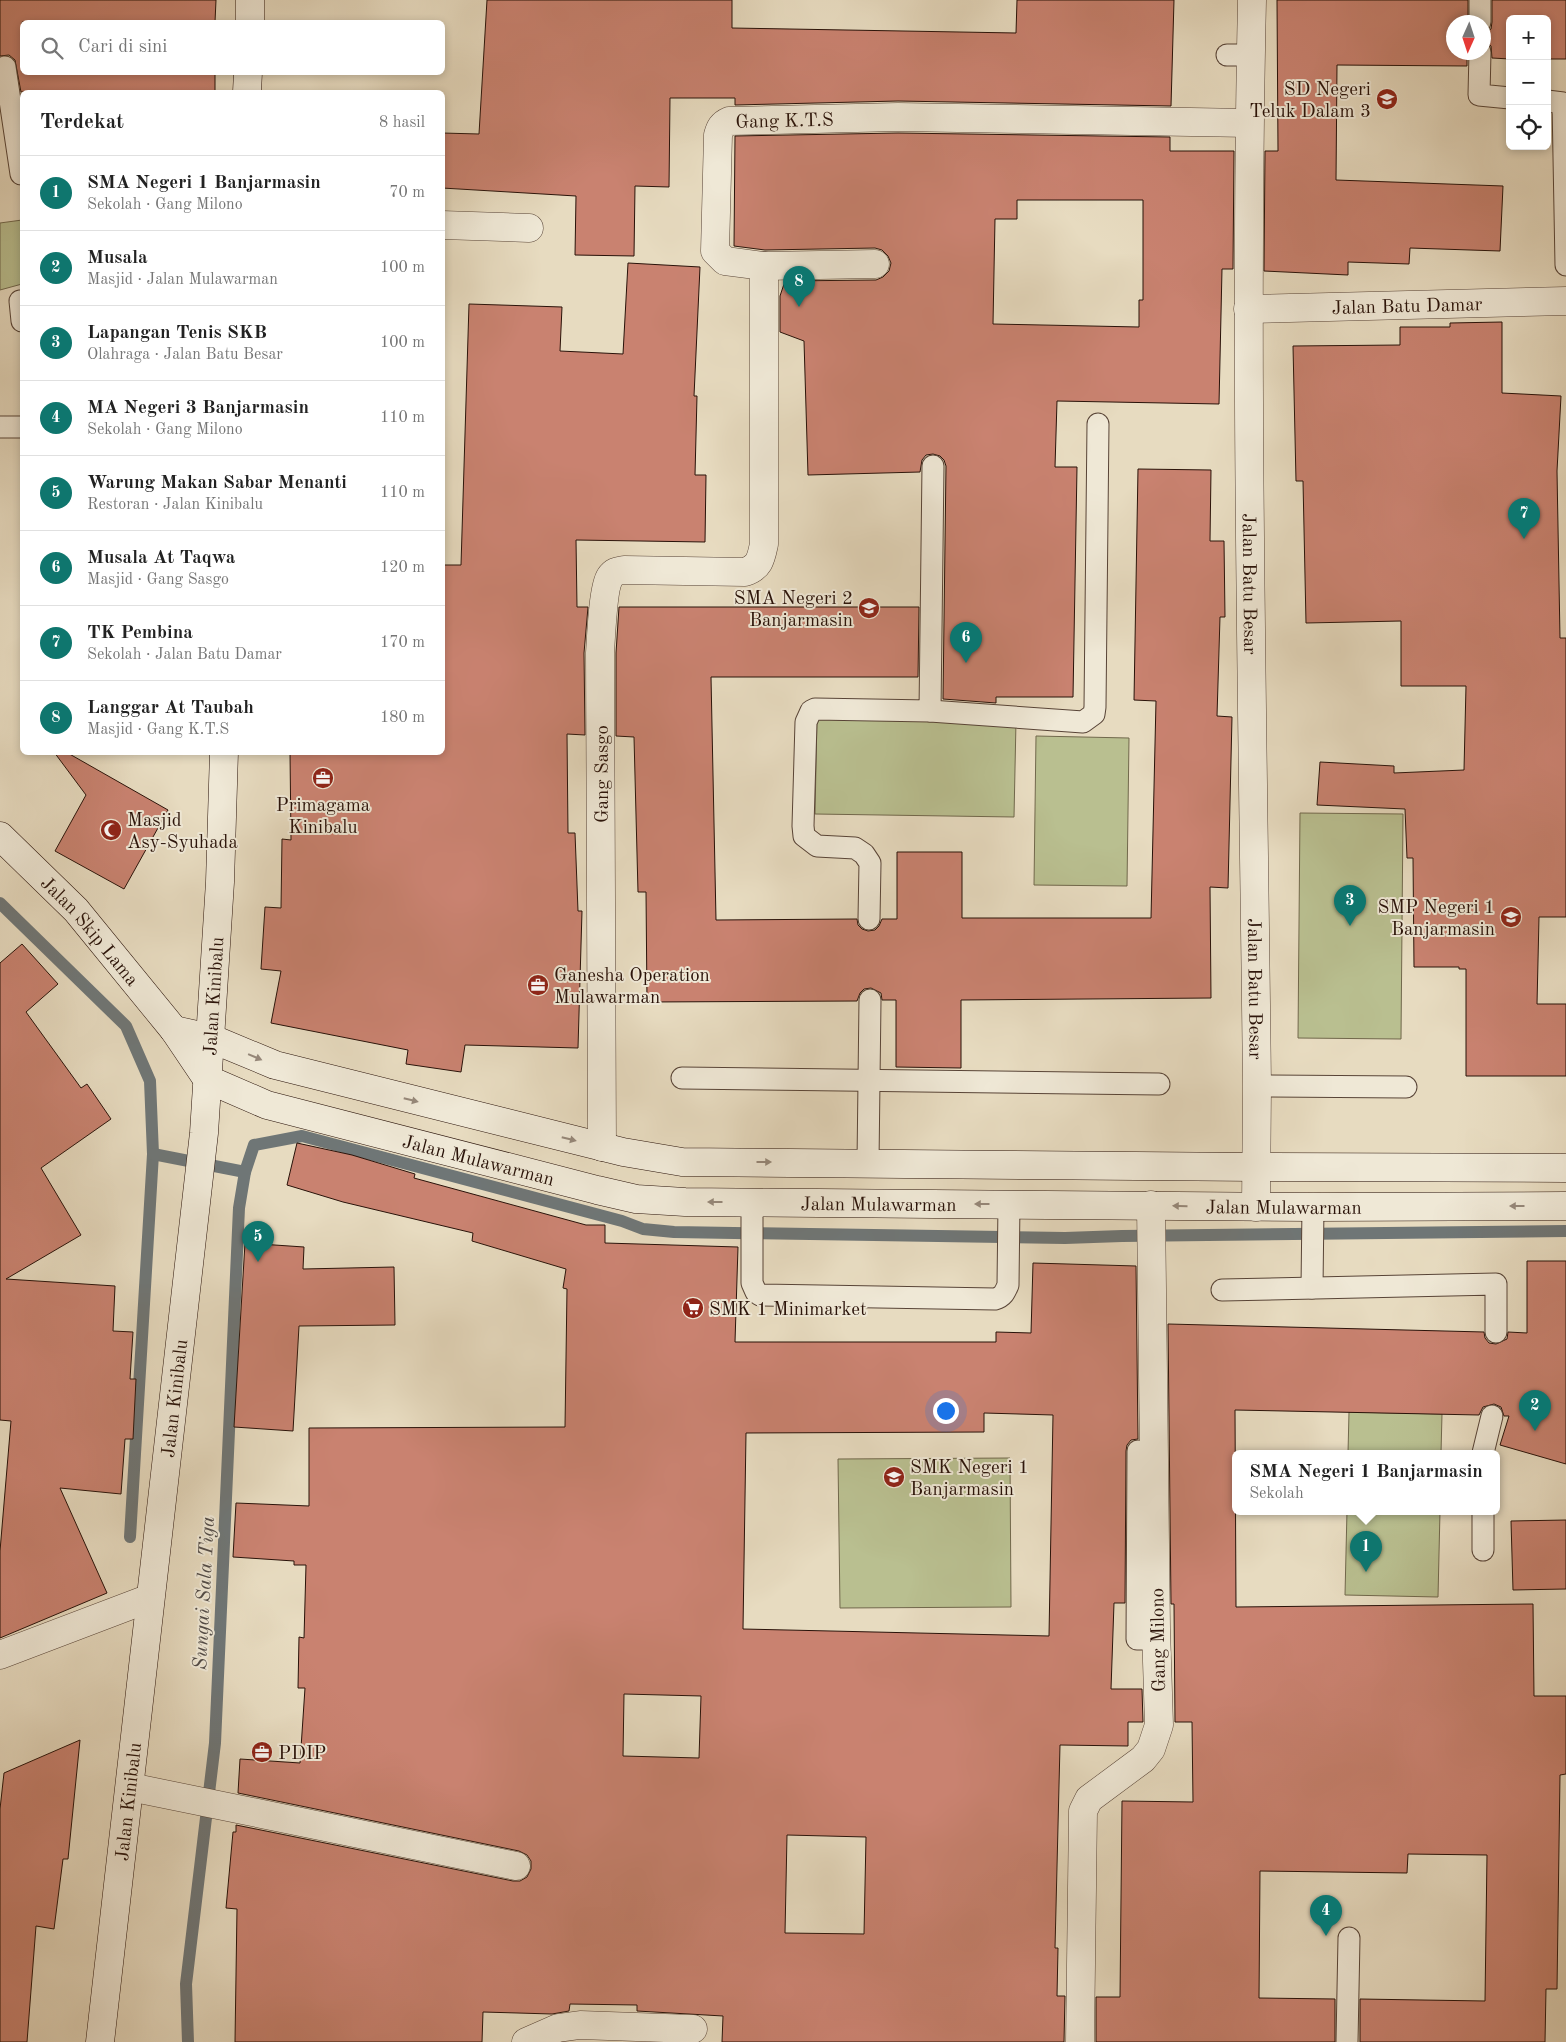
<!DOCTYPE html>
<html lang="id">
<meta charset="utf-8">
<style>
:root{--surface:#fff;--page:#f6f6f6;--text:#222;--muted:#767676;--line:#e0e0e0;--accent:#0f766e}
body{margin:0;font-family:"Old Standard TT",serif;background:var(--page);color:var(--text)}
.controls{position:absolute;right:15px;top:15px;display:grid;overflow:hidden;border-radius:8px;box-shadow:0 2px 8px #0003}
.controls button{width:45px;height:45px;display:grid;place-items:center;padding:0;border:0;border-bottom:1px solid var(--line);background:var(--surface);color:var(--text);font:25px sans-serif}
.compass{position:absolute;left:1446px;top:15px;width:45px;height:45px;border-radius:50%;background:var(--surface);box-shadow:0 2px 8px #0003;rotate:183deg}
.you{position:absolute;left:945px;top:1410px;width:18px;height:18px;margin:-12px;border:4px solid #fff;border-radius:50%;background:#1a73e8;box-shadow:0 0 0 8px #1a73e833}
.badge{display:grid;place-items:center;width:32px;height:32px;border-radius:50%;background:var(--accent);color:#fff;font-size:16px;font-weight:700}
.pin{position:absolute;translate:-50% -41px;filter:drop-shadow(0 1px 2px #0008)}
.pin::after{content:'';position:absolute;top:26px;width:18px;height:15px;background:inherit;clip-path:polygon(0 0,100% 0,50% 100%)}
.popup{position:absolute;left:1232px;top:1450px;width:268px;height:65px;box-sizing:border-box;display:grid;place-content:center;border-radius:8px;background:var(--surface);filter:drop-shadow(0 1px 4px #0005);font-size:16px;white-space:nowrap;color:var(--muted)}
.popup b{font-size:19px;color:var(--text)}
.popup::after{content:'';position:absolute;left:50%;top:100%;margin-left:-10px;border:10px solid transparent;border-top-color:var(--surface)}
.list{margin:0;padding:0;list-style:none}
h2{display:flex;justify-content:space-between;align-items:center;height:65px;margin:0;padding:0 20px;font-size:21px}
h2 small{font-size:16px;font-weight:400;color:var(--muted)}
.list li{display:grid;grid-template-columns:32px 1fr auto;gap:15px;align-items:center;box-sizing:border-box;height:75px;padding:0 20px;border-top:1px solid var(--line)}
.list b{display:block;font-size:19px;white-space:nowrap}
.list p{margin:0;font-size:16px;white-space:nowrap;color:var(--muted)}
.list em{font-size:16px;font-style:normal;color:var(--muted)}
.icon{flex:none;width:28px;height:28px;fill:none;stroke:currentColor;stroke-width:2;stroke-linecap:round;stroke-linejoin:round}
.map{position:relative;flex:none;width:1566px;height:2042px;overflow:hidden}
.search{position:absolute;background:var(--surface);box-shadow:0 2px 8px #0003;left:20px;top:20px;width:425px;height:55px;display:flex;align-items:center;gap:12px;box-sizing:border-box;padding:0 18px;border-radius:8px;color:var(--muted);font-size:19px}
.panel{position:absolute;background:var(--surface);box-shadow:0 2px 8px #0003;left:20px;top:90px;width:425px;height:665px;border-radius:8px}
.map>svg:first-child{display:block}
</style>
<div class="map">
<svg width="1566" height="2042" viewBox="0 0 1566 2042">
<rect width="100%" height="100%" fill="#e7dbc0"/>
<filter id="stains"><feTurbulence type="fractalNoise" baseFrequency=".004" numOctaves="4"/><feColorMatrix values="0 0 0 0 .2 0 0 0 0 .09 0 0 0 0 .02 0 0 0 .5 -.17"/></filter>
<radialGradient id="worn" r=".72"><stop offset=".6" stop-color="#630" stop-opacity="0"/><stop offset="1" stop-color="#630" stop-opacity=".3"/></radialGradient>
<!-- green -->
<g fill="#b9bf90" stroke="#71684c">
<path d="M 22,220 L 22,284 L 0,290 L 0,223 Z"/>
<path d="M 817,717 L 1016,721 L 1014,817 L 815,814 Z"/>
<path d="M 1036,736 L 1129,738 L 1127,886 L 1034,885 Z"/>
<path d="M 1300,813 L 1403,814 L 1401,1039 L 1298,1038 Z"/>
<path d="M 1349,1412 L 1442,1414 L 1441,1453 L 1348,1453 Z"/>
<path d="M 1010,1458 L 1011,1607 L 840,1608 L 838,1459 Z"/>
<path d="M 1347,1511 L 1440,1511 L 1438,1597 L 1345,1595 Z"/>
</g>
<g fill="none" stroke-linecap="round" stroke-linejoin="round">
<!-- stream -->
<g stroke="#6f7676" stroke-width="12">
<path d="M 0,903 L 126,1026 L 150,1081 L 153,1154 L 130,1537"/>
<path d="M 153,1154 L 245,1172"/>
<path d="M 188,2042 L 186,1984 L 215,1743 L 239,1208 L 245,1172 L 254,1145 L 302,1136 L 622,1221 L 643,1229 L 674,1232 L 1065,1238 L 1122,1236 L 1566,1231"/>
</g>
</g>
<!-- building -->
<g fill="#c98270" stroke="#291209" fill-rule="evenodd">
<path d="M 0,0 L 216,0 L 215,22 L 22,22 L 22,72 L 215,72 L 215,92 L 21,92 L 15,60 L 9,55 L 0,56 Z"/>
<path d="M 487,0 L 732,0 L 732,28 L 1016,33 L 1017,0 L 1174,0 L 1171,106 L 898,101 L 735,105 L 735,98 L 670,98 L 669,187 L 635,186 L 634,256 L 575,255 L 576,196 L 442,188 L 442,133 L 479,134 Z"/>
<path d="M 1277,0 L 1468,0 L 1468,22 L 1454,22 L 1454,52 L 1467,52 L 1467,66 L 1337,65 L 1336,180 L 1503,186 L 1500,251 L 1410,248 L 1409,264 L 1348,262 L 1348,275 L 1264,271 L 1265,151 L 1278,151 Z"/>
<path d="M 1492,0 L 1566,0 L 1566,59 L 1547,59 L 1547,19 L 1510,19 L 1510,59 L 1492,58 L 1491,46 L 1484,40 L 1484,34 L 1491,29 L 1492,22 Z"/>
<path d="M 898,133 L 1170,137 L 1170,151 L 1234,151 L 1233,269 L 1222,269 L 1219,404 L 1057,401 L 1055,467 L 1077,467 L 1073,697 L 996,697 L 996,703 L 943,699 L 946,466 L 944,460 L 940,456 L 933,454 L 926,455 L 922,460 L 920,472 L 808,475 L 804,341 L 780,332 L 780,296 L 785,281 L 876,280 L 883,277 L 889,271 L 891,263 L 888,256 L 882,250 L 875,248 L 765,250 L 734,246 L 735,136 ZM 1017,200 L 1143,200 L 1143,300 L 1139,300 L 1139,327 L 993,324 L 995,219 L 1017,219 Z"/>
<path d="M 628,263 L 700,267 L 694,396 L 697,396 L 695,475 L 706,475 L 705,542 L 576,540 L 577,607 L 588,607 L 584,653 L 585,735 L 567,734 L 568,833 L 575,833 L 578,911 L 582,911 L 578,1048 L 465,1045 L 461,1072 L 406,1064 L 408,1050 L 271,1023 L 281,971 L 261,969 L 265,907 L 281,908 L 282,839 L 291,840 L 290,752 L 442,752 L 442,565 L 461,565 L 469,304 L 562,307 L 560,351 L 623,354 Z"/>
<path d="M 1502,322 L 1502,393 L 1561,396 L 1557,471 L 1560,638 L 1566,638 L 1566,917 L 1539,917 L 1537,1004 L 1566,1004 L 1566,1076 L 1466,1076 L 1466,969 L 1459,969 L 1459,967 L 1414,967 L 1413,858 L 1407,858 L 1405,809 L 1317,805 L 1320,762 L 1394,766 L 1394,773 L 1464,770 L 1466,686 L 1401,686 L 1401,621 L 1306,623 L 1303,481 L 1296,481 L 1293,346 L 1400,345 L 1400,327 L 1450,327 L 1450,323 Z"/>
<path d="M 1138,469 L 1211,470 L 1210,541 L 1224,541 L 1225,617 L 1220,617 L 1217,716 L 1232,717 L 1228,888 L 1210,887 L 1211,998 L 961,1000 L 961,1068 L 896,1067 L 896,1000 L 882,1000 L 881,993 L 871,988 L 864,989 L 860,993 L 857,1001 L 647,1002 L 646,892 L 638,892 L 634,737 L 616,736 L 616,653 L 619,607 L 919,607 L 918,677 L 711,677 L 716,920 L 857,919 L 858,925 L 862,929 L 868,931 L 875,930 L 879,926 L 882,919 L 897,919 L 897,852 L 962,852 L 962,918 L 1151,918 L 1156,701 L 1134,700 Z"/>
<path d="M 54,752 L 66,752 L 168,810 L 124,889 L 55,851 L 86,795 Z"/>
<path d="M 22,944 L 58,984 L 26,1012 L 81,1088 L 87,1084 L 111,1119 L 41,1168 L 81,1235 L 6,1279 L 115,1286 L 113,1331 L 133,1332 L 130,1379 L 136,1379 L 133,1439 L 125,1439 L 121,1494 L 60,1488 L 107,1593 L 0,1638 L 0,1551 L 11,1421 L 0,1420 L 0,963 Z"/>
<path d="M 297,1143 L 352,1155 L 415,1174 L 414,1178 L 586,1225 L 605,1225 L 605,1243 L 738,1247 L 735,1342 L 996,1342 L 996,1332 L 1031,1333 L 1033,1263 L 1136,1266 L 1138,1439 L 1131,1440 L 1127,1445 L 1126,1451 L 1125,1603 L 1114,1603 L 1111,1689 L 1142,1689 L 1143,1722 L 1128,1722 L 1128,1746 L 1060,1745 L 1055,1948 L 1058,1948 L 1057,1996 L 1065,1996 L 1064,2042 L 722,2042 L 723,2016 L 637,2011 L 637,2005 L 570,2004 L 569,2011 L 552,2014 L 483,2012 L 482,2042 L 235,2042 L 237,1909 L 226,1908 L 233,1832 L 236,1832 L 236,1825 L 513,1881 L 520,1881 L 527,1877 L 531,1869 L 531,1861 L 527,1855 L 519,1851 L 238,1793 L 240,1759 L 300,1763 L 305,1688 L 298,1688 L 299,1637 L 304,1638 L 306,1565 L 294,1565 L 294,1561 L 233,1557 L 236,1503 L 309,1506 L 309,1428 L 565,1427 L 567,1289 L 563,1288 L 566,1269 L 472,1241 L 473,1233 L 343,1202 L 287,1185 ZM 984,1413 L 1053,1415 L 1049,1636 L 743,1629 L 746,1433 L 984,1432 ZM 624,1694 L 701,1696 L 699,1758 L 623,1756 ZM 787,1835 L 866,1837 L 864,1934 L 785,1933 Z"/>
<path d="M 245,1243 L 304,1247 L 303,1269 L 394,1267 L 395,1325 L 299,1326 L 293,1431 L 234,1427 Z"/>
<path d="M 1527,1261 L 1566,1261 L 1566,1464 L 1500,1445 L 1509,1416 L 1504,1416 L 1501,1407 L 1494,1404 L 1483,1407 L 1479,1415 L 1235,1410 L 1236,1607 L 1533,1604 L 1534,1696 L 1566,1696 L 1566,1774 L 1560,1775 L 1557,1989 L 1546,1989 L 1545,2042 L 1360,2042 L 1360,1999 L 1485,2001 L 1487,1855 L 1408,1854 L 1407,1873 L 1260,1871 L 1259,1998 L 1335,1999 L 1335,2042 L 1096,2042 L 1096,1997 L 1120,1997 L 1122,1801 L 1193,1802 L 1192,1722 L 1175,1722 L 1174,1604 L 1171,1604 L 1168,1324 L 1484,1332 L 1485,1338 L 1489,1343 L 1496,1344 L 1507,1339 L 1508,1332 L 1527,1333 Z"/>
<path d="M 1566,1520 L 1566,1589 L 1513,1590 L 1511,1521 Z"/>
<path d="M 80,1740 L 68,1859 L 63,1859 L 54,1929 L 36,1926 L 27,2042 L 0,2042 L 0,1809 L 4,1773 Z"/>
</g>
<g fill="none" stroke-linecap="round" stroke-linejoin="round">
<!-- lane casing -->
<g stroke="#584437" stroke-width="23">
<g id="lane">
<path d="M 1480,22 L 1480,0"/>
<path d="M 1480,52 L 1479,95 L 1510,98"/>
<path d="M 1227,55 L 1251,55"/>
<path d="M 5,67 L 21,174"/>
<path d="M 1547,101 L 1563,103 L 1566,265"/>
<path d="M 20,301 L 22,321"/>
<path d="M 0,427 L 22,427"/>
<path d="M 930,711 L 1083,722 L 1094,714 L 1095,707 L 1098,424"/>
<path d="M 869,919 L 870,863 L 864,854 L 855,848 L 817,846 L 804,836 L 803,826 L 806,722 L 811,711 L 815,709 L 930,711 L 933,466"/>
<path d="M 682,1078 L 1159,1084"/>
<path d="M 1257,1086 L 1406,1087"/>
<path d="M 868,1163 L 870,1000"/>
<path d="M 752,1203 L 752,1283 L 756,1292 L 760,1295 L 995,1299 C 1003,1297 1005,1292 1008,1285 L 1009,1204"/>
<path d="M 1312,1288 L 1313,1207"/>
<path d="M 1222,1290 L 1496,1284 L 1496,1332"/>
<path d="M 1138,1451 L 1137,1639 L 1157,1639"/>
<path d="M 1483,1453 L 1492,1416"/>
<path d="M 1483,1511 L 1483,1550"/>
<path d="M 1347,2042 L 1349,1938"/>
</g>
</g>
<!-- street casing -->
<g stroke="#584437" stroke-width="29">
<g id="street">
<path id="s1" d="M 1252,0 C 1244,362 1253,724 1257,1086 L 1256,1207"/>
<path d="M 442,225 L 529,228"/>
<path d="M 764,266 L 875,264"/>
<path id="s2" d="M 1248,309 L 1566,301"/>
<path id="s3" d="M 602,1147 L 600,653 C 601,638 603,587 610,577 C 614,571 618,571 624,570 L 745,572 C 760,567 761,558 764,544 L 764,266 L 725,261 L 715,251 L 718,135 C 720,128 722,124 729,121 L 898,117 L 1249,123"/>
<path d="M 0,1655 L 150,1598"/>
<path d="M 130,1787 L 516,1866"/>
<path d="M 526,2042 L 558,2028 L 580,2025 L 693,2029"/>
<path d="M 1080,2042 L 1083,1811 L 1089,1799 L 1143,1759 L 1151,1749 L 1159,1725 L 1156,1629 L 1151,1205"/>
</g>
</g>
<!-- secondary casing -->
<g stroke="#291209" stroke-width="29">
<g id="secondary">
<path d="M 250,22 L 250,0"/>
<path d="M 247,92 L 248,72"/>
<path id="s4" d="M 0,836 L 76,910 L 174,1030 L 207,1079 L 267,1105 L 597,1190 L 636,1199 L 685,1202 L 1313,1207 L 1566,1206"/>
<path d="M 174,1030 L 210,1038 L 275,1065 L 623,1152 L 682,1162 L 1256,1167 L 1566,1168"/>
<path id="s5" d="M 100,2042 L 204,1133 L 220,882 L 224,752"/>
</g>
</g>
<!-- lane -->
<use href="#lane" stroke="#efe8d6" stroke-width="21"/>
<!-- street -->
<use href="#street" stroke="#efe8d6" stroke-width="28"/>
<!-- secondary -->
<use href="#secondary" stroke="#efe8d6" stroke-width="28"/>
</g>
<!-- one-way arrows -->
<defs><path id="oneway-solid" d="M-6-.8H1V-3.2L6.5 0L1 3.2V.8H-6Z" transform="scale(1.25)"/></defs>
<g fill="#96887a">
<use href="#oneway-solid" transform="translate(255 1057) rotate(23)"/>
<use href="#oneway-solid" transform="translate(411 1100) rotate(14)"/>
<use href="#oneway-solid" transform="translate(569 1139) rotate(14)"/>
<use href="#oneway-solid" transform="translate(764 1162)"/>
<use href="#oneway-solid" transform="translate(715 1202) rotate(-180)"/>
<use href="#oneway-solid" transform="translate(982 1204) rotate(-180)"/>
<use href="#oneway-solid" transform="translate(1180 1206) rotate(-179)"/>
<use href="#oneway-solid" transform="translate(1517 1206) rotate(180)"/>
</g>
<!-- icons -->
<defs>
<g id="school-disc" transform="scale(1.125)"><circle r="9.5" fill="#8f2418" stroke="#efe8d6"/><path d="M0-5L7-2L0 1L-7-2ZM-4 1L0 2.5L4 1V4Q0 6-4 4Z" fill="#fff"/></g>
<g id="office-disc" transform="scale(1.125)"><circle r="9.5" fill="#8f2418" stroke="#efe8d6"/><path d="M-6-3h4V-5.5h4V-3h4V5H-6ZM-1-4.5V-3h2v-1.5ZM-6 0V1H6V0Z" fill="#fff"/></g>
<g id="mosque-disc" transform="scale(1.125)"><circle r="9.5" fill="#8f2418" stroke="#efe8d6"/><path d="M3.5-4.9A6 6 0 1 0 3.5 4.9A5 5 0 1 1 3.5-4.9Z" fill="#fff"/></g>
<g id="supermarket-disc" transform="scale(1.125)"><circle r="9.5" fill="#8f2418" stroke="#efe8d6"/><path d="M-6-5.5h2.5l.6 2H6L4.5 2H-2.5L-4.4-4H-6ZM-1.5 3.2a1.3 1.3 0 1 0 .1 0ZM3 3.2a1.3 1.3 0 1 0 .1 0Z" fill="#fff"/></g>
</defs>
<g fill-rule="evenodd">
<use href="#school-disc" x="1387" y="99"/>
<use href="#school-disc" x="869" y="608"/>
<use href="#office-disc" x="323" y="778"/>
<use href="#mosque-disc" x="111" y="830"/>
<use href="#school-disc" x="1511" y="917"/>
<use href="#office-disc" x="538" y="985"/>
<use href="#supermarket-disc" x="693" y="1308"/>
<use href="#school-disc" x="894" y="1477"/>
<use href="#office-disc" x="262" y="1752"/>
</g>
<g text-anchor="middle" stroke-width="4" stroke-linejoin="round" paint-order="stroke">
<!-- poi labels -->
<g font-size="19" fill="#291209" stroke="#efe8d6" text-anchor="start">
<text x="1371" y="95" text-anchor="end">SD Negeri<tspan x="1371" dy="22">Teluk Dalam 3</tspan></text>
<text x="853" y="604" text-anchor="end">SMA Negeri 2<tspan x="853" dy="22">Banjarmasin</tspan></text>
<text x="323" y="811" text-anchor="middle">Primagama<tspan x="323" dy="22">Kinibalu</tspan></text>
<text x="127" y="826">Masjid<tspan x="127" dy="22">Asy-Syuhada</tspan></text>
<text x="1495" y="913" text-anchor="end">SMP Negeri 1<tspan x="1495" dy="22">Banjarmasin</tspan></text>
<text x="554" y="981">Ganesha Operation<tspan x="554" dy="22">Mulawarman</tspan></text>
<text x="709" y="1315">SMK 1 Minimarket</text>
<text x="910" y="1473">SMK Negeri 1<tspan x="910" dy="22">Banjarmasin</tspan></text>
<text x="278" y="1759">PDIP</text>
</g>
<!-- street labels -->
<g font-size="19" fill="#291209" stroke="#efe8d6">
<text dy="7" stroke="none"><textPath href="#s3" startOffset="1266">Gang K.T.S</textPath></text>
<text dy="7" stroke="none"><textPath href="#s2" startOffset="159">Jalan Batu Damar</textPath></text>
<text dy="7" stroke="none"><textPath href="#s1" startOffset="584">Jalan Batu Besar</textPath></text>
<text transform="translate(601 774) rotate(-90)" y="7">Gang Sasgo</text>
<text dy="7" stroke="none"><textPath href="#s4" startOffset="131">Jalan Skip Lama</textPath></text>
<text dy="7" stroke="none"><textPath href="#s1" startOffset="989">Jalan Batu Besar</textPath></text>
<text dy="7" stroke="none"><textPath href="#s5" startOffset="1052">Jalan Kinibalu</textPath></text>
<text dy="7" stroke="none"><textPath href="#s4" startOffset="604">Jalan Mulawarman</textPath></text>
<text dy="7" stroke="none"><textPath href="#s4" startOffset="1009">Jalan Mulawarman</textPath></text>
<text dy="7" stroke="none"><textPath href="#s4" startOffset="1414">Jalan Mulawarman</textPath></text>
<text dy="7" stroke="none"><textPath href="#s5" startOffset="648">Jalan Kinibalu</textPath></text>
<text transform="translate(1157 1640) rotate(-91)" y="7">Gang Milono</text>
<text dy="7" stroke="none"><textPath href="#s5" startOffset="242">Jalan Kinibalu</textPath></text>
</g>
<!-- water labels -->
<g font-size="20" font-style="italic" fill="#524c48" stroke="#efe8d6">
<text transform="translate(203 1593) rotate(-87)" y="7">Sungai Sala Tiga</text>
</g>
</g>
<rect width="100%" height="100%" filter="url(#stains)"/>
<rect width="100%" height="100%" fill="url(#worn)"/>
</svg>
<div class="controls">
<button>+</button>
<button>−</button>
<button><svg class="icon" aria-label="locate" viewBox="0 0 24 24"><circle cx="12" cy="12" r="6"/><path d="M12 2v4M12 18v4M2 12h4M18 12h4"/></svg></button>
</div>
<svg class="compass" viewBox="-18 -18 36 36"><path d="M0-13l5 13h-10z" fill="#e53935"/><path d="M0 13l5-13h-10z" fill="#767676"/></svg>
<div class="you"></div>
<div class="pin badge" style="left:1366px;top:1572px">1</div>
<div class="popup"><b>SMA Negeri 1 Banjarmasin</b>Sekolah</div>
<div class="pin badge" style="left:1535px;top:1431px">2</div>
<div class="pin badge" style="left:1350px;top:926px">3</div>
<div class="pin badge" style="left:1326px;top:1936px">4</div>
<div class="pin badge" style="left:258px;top:1262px">5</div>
<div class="pin badge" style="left:966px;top:663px">6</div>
<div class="pin badge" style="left:1524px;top:539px">7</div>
<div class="pin badge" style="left:799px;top:307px">8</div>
<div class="search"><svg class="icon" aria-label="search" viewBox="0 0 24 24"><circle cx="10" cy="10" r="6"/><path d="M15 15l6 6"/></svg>Cari di sini</div>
<section class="panel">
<h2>Terdekat<small>8 hasil</small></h2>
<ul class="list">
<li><span class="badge">1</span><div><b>SMA Negeri 1 Banjarmasin</b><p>Sekolah · Gang Milono</p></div><em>70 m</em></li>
<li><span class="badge">2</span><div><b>Musala</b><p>Masjid · Jalan Mulawarman</p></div><em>100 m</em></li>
<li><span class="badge">3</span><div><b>Lapangan Tenis SKB</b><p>Olahraga · Jalan Batu Besar</p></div><em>100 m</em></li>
<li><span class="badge">4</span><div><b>MA Negeri 3 Banjarmasin</b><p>Sekolah · Gang Milono</p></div><em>110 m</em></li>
<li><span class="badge">5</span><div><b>Warung Makan Sabar Menanti</b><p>Restoran · Jalan Kinibalu</p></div><em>110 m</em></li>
<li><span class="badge">6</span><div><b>Musala At Taqwa</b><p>Masjid · Gang Sasgo</p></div><em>120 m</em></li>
<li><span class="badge">7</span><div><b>TK Pembina</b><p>Sekolah · Jalan Batu Damar</p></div><em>170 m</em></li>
<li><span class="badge">8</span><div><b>Langgar At Taubah</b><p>Masjid · Gang K.T.S</p></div><em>180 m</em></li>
</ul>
</section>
</div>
